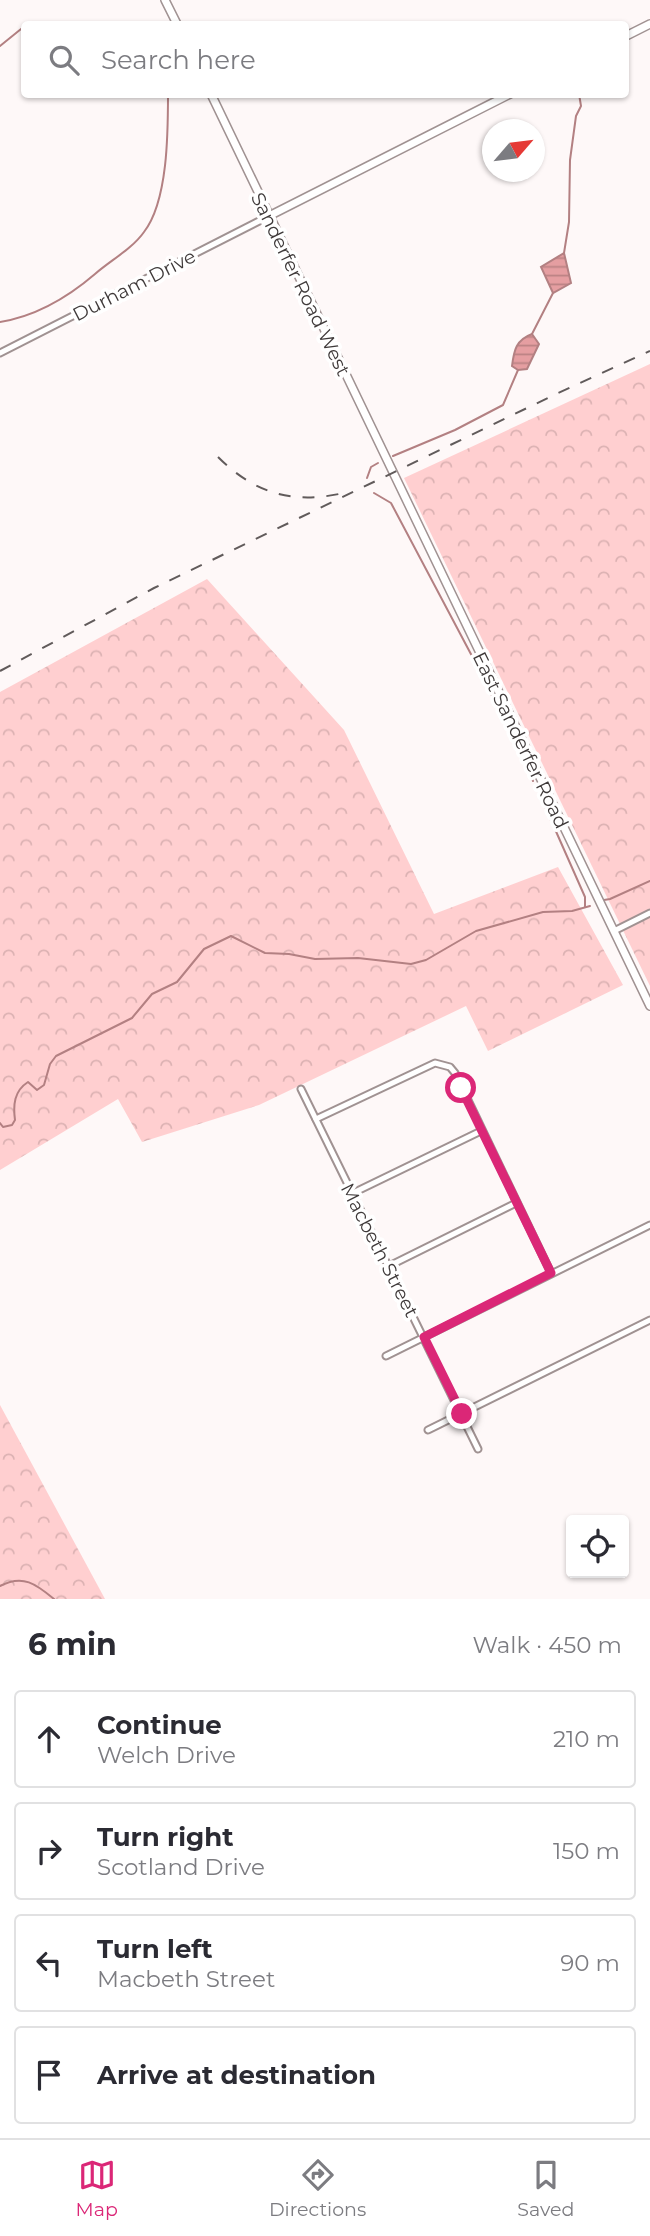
<!DOCTYPE html>
<meta charset="utf-8">
<style>
:root{--surface:#fff;--page:#f7f7f7;--text:#2b2b33;--muted:#7c7c81;--line:#e1e1e2;--accent:#db2777}
body{margin:0;font-family:Montserrat,sans-serif;background:var(--page);color:var(--text)}
.controls{position:absolute;right:21px;bottom:21px;display:grid;overflow:hidden;border-radius:7px;box-shadow:0 2px 5px #0004}
.controls button{width:63px;height:63px;display:grid;place-items:center;padding:0;border:0;border-bottom:2px solid var(--line);background:var(--surface);color:var(--text);font:35px sans-serif}
.compass{position:absolute;left:482px;top:119px;width:63px;height:63px;border-radius:50%;background:var(--surface);box-shadow:0 2px 5px #0004;rotate:62deg}
.stop{position:absolute;width:21px;height:21px;margin:-16px;border:5px solid #db2777;border-radius:50%;background:#fff}
.stop.end{background:#db2777;border-color:#fff;box-shadow:0 2px 7px #0008}
.list{margin:0;padding:0;list-style:none}
h2{display:flex;justify-content:space-between;align-items:center;height:91px;margin:0;padding:0 28px;font-size:30px}
h2 small{font-size:23px;font-weight:400;color:var(--muted)}
.list li{display:grid;grid-template-columns:46px 1fr auto;gap:21px;align-items:center;box-sizing:border-box;height:98px;margin:0 14px 14px;padding:0 14px;border:2px solid var(--line);border-radius:7px}
.list b{display:block;font-size:26px;white-space:nowrap}
.list p{margin:0;font-size:23px;white-space:nowrap;color:var(--muted)}
.list em{font-size:23px;font-style:normal;color:var(--muted)}
.icon{flex:none;width:38px;height:38px;fill:none;stroke:currentColor;stroke-width:2;stroke-linecap:round;stroke-linejoin:round}
.map{position:relative;flex:none;width:650px;height:1599px;overflow:hidden}
.search{position:absolute;background:var(--surface);box-shadow:0 2px 5px #0004;left:21px;right:21px;top:21px;height:77px;display:flex;align-items:center;gap:18px;box-sizing:border-box;padding:0 24px;border-radius:7px;color:var(--muted);font-size:26px}
.sheet{height:539px;background:var(--surface)}
nav{display:flex;justify-content:space-around;align-items:center;box-sizing:border-box;height:98px;border-top:2px solid var(--line);background:var(--surface);font-size:19px;color:var(--muted)}
nav a{display:grid;justify-items:center;gap:4px}
nav .on{color:var(--accent)}
.map>svg:first-child{display:block}
</style>
<div class="map">
<svg width="650" height="1599" viewBox="0 0 650 1599">
<defs>
<pattern id="forest-crowns" width="20" height="18" patternUnits="userSpaceOnUse" patternTransform="scale(1.75)"><rect width="20" height="18" fill="#ffcfd0"/><path d="M2 6a3 3 0 1 1 6 0M12 15a3 3 0 1 1 6 0" fill="none" stroke="#dcb2b3"/></pattern>
<pattern id="water-rules" width="6" height="5" patternUnits="userSpaceOnUse" patternTransform="scale(1.75)"><rect width="6" height="5" fill="#e59ea1"/><path d="M0 2.5h6" fill="none" stroke="#bb8284"/></pattern>
</defs>
<rect width="100%" height="100%" fill="#fef8f8"/>
<!-- forest -->
<g fill="url(#forest-crowns)">
<path d="M 650,364 L 650,986 L 404,478 Z"/>
<path d="M 207,579 L 344,730 L 434,914 L 558,867 L 623,985 L 488,1051 L 466,1006 L 259,1105 L 142,1142 L 118,1099 L 0,1170 L 0,692 Z"/>
<path d="M 0,1405 L 105,1599 L 0,1599 Z"/>
</g>
<!-- water -->
<g fill="url(#water-rules)" stroke="#b38082" stroke-width="2">
<path d="M 564,253 L 571,283 L 553,293 L 541,267 Z"/>
<path d="M 532,334 L 539,344 L 527,369 L 518,370 L 512,366 C 514,350 516,340 532,334 Z"/>
</g>
<g fill="none" stroke-linecap="round" stroke-linejoin="round">
<!-- stream -->
<g stroke="#b38082" stroke-width="2">
<path d="M 0,46 L 21,29"/>
<path d="M 564,253 L 569,222 L 570,160 L 576,116 L 581,106 L 579,94"/>
<path d="M 0,322 C 37,316 67,298 95,274 C 111,260 132,249 144,232 C 168,201 168,132 168,94"/>
<path d="M 532,334 L 553,293"/>
<path d="M 393,456 L 455,430 L 503,405 L 518,370"/>
<path d="M 367,478 L 371,467 L 378,463"/>
<path d="M 374,493 L 391,503 L 473,658"/>
<path d="M 479,669 L 533,781"/>
<path d="M 539,793 L 585,897 L 585,907"/>
<path d="M 604,900 L 610,899 L 650,881"/>
<path d="M 0,1123 L 3,1127 L 12,1125 L 15,1120 C 13,1105 14,1091 28,1082 L 37,1090 L 44,1085 L 50,1064 L 56,1056 L 132,1018 L 152,994 L 177,982 L 204,949 L 231,936 L 265,953 L 289,954 L 315,959 L 358,958 L 411,964 L 426,960 L 476,931 L 543,912 L 572,911 L 590,906"/>
<path d="M 0,1586 C 23,1574 36,1584 54,1599"/>
</g>
<!-- minor casing -->
<g stroke="#a09292" stroke-width="9">
<g id="minor">
<path d="M 0,353 L 269,216"/>
<path d="M 614,931 L 650,913"/>
<path d="M 301,1089 L 478,1449"/>
<path d="M 316,1119 L 435,1063 L 450,1067 L 455,1073 L 551,1273"/>
<path d="M 351,1194 L 481,1131"/>
<path d="M 387,1267 L 516,1203"/>
<path d="M 386,1356 L 650,1225"/>
<path d="M 428,1430 L 650,1320"/>
</g>
</g>
<!-- tertiary casing -->
<g stroke="#a09292" stroke-width="10">
<g id="tertiary">
<path d="M 165,0 L 177,24"/>
<path d="M 626,36 L 650,24"/>
<path d="M 211,94 L 650,1006"/>
<path d="M 269,216 L 510,94"/>
</g>
</g>
<!-- minor -->
<use href="#minor" stroke="#fff" stroke-width="5"/>
<!-- tertiary -->
<use href="#tertiary" stroke="#fff" stroke-width="7"/>
<!-- rail -->
<g stroke="#615b5b" stroke-width="2" stroke-dasharray="12 12" stroke-linecap="butt">
<path d="M 218,457 C 253,492 290,504 339,494"/>
<path d="M 0,671 L 154,588 L 554,395 L 650,351"/>
</g>
</g>
<g fill="none" stroke-linecap="round" stroke-linejoin="round">
<!-- route -->
<path stroke="#db2777" stroke-width="9" d="M 461,1088 L 551,1273 L 424,1337 L 462,1414"/>
</g>
<g text-anchor="middle" stroke-width="7" stroke-linejoin="round" paint-order="stroke">
<!-- street labels -->
<g font-size="19" fill="#3f3a3a" stroke="#fff">
<text transform="translate(301 284) rotate(64)" y="7">Sanderfer Road West</text>
<text transform="translate(134 285) rotate(-27)" y="7">Durham Drive</text>
<text transform="translate(521 740) rotate(64)" y="7">East Sanderfer Road</text>
<text transform="translate(380 1250) rotate(63)" y="7">Macbeth Street</text>
</g>
</g>
</svg>
<div class="controls">
<button><svg class="icon" aria-label="locate" viewBox="0 0 24 24"><circle cx="12" cy="12" r="6"/><path d="M12 2v4M12 18v4M2 12h4M18 12h4"/></svg></button>
</div>
<svg class="compass" viewBox="-18 -18 36 36"><path d="M0-13l5 13h-10z" fill="#e53935"/><path d="M0 13l5-13h-10z" fill="#7c7c81"/></svg>
<div class="stop" style="left:461px;top:1088px"></div>
<div class="stop end" style="left:462px;top:1414px"></div>
<div class="search"><svg class="icon" aria-label="search" viewBox="0 0 24 24"><circle cx="10" cy="10" r="6"/><path d="M15 15l6 6"/></svg>Search here</div>
</div>
<section class="sheet">
<h2>6 min<small>Walk · 450 m</small></h2>
<ul class="list">
<li><svg class="icon" aria-label="ahead" viewBox="0 0 24 24"><path d="M12 20V5M6 11l6-6 6 6"/></svg><div><b>Continue</b><p>Welch Drive</p></div><em>210 m</em></li>
<li><svg class="icon" aria-label="right" viewBox="0 0 24 24"><path d="M7 20v-9h11M14 6l5 5-5 5"/></svg><div><b>Turn right</b><p>Scotland Drive</p></div><em>150 m</em></li>
<li><svg class="icon" aria-label="left" viewBox="0 0 24 24"><path d="M17 20v-9H6M10 6l-5 5 5 5"/></svg><div><b>Turn left</b><p>Macbeth Street</p></div><em>90 m</em></li>
<li><svg class="icon" aria-label="arrive" viewBox="0 0 24 24"><path d="M6 21V4h12l-3 4 3 4H6"/></svg><div><b>Arrive at destination</b></div></li>
</ul>
</section>
<nav>
<a class="on"><svg class="icon" aria-label="map" viewBox="0 0 24 24"><path d="M3 6l6-2 6 2 6-2v14l-6 2-6-2-6 2zM9 4v14M15 6v14"/></svg>Map</a>
<a><svg class="icon" aria-label="directions" viewBox="0 0 24 24"><path d="M12 3l9 9-9 9-9-9zM9 14v-3h6M13 9l2 2-2 2"/></svg>Directions</a>
<a><svg class="icon" aria-label="saved" viewBox="0 0 24 24"><path d="M7 4h10v16l-5-4-5 4z"/></svg>Saved</a>
</nav>
